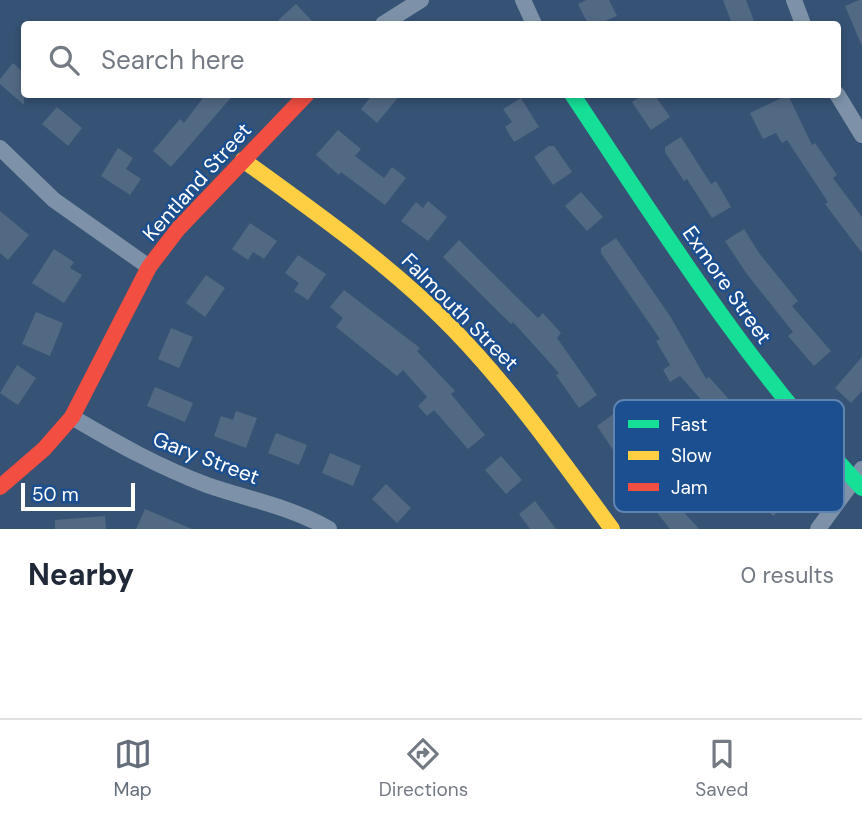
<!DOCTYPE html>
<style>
:root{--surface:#fff;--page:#f6f6f7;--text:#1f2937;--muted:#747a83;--line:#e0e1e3;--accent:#646e7b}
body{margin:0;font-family:"DM Sans",sans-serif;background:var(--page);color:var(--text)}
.scale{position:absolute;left:21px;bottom:18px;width:114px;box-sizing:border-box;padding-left:7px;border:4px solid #fff;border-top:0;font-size:19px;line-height:24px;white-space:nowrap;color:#fff;-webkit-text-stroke:5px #1b4f8f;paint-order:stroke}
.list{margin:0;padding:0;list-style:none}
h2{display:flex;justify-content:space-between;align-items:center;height:91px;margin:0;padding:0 28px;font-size:30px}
h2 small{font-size:23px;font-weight:400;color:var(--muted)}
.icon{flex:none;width:38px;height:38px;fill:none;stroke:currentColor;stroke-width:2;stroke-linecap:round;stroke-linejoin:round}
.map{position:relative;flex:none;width:862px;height:529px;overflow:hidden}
.search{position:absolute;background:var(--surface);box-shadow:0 4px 10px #0003;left:21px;right:21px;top:21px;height:77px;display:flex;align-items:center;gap:18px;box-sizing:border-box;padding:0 24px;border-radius:7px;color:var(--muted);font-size:26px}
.sheet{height:189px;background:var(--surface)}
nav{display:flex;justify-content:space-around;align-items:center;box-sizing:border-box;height:98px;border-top:2px solid var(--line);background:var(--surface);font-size:19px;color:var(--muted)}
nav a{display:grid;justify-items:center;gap:4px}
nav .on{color:var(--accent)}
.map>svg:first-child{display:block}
</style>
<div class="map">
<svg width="862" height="529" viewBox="0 0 862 529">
<rect width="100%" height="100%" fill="#365274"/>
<!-- building -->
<g fill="#526984">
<path d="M 586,0 L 609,0 L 617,16 L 598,24 L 588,24 L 578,4 Z"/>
<path d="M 723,0 L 746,0 L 755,24 L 732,24 Z"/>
<path d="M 859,0 L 862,0 L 862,46 L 845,6 Z"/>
<path d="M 296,4 L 315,24 L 274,24 Z"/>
<path d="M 13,63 L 24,73 L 24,105 L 0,84 L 0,79 Z"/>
<path d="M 206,94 L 234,94 L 171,167 L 153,151 L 180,119 L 184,123 Z"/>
<path d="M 373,94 L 401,94 L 377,123 L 361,109 Z"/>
<path d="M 643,94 L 654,94 L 670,117 L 651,130 L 632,102 Z"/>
<path d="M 788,95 L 812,145 L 815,143 L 837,175 L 833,178 L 862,217 L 862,253 L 825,204 L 828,202 L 787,140 L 782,143 L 776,133 L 763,139 L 750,113 Z"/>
<path d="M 521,98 L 539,127 L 514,142 L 505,127 L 512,122 L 503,109 Z"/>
<path d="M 57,107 L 82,128 L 68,146 L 42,124 Z"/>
<path d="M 338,130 L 361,149 L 355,156 L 384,178 L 392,167 L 406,178 L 385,205 L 341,172 L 339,175 L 316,155 Z"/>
<path d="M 681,137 L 711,184 L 716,181 L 731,207 L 712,218 L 687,179 L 684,181 L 665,152 L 665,147 Z"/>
<path d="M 549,146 L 554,146 L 572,172 L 553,185 L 534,157 Z"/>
<path d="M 118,148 L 133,158 L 126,169 L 141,179 L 130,195 L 101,176 Z"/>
<path d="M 581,192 L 603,217 L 587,231 L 565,206 Z"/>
<path d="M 428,201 L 447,217 L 428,241 L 401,221 L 416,202 L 423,208 Z"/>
<path d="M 0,211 L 29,235 L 8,260 L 0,253 Z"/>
<path d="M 250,223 L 277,241 L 264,259 L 253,252 L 248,260 L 232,249 Z"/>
<path d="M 744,229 L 759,253 L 798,301 L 792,306 L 831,351 L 814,366 L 788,336 L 793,332 L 746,273 L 725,241 Z"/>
<path d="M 616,238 L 670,316 L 706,379 L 709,377 L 734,405 L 732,407 L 770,452 L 752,466 L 727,436 L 731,433 L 680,376 L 670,382 L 663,370 L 670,365 L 656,341 L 660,339 L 601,253 L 601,248 Z"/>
<path d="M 459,240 L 538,318 L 543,313 L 561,333 L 557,338 L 597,395 L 579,408 L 556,375 L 559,373 L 513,322 L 511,324 L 443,257 Z"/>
<path d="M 54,249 L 74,262 L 70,268 L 82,275 L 64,303 L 32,283 Z"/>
<path d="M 298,255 L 326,274 L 308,300 L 294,291 L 299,283 L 285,273 Z"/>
<path d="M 206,275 L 225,288 L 205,317 L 186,303 Z"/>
<path d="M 344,290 L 420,348 L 417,351 L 455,391 L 451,394 L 485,435 L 468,449 L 434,410 L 427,416 L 418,406 L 427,397 L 403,370 L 397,376 L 336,327 L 343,318 L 330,307 Z"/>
<path d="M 36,312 L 63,323 L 50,356 L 22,344 Z"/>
<path d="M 171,328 L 193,337 L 179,368 L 158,359 Z"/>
<path d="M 862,357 L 862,391 L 851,403 L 835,388 Z"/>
<path d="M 17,365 L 36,378 L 18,405 L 0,393 Z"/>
<path d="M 155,387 L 193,403 L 185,422 L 147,406 Z"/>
<path d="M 236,411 L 257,418 L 246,448 L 214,436 L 221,416 L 233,420 Z"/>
<path d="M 615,413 L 632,438 L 629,440 L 661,487 L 699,529 L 670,529 L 622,468 L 624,466 L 597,426 Z"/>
<path d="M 276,433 L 307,445 L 299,465 L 268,453 Z"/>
<path d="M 330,453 L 361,466 L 353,486 L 322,473 Z"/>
<path d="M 501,456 L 522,480 L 506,494 L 485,470 Z"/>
<path d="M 776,471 L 795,484 L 774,516 L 755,503 Z"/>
<path d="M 386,484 L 411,508 L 397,523 L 372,499 Z"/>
<path d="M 535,501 L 556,529 L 530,529 L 519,514 Z"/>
<path d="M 145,509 L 192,529 L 136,529 Z"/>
<path d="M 105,516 L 106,529 L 55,529 L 55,520 Z"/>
</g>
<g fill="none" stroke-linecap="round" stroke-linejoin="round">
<!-- street -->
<g stroke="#7d92a8" stroke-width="16">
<path d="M 523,0 L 534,24"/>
<path d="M 794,0 L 803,24"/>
<path d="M 383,24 L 421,0"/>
<path d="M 837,94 L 862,135"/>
<path d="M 0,148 L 54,200 L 149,267"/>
<path d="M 72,417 C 116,443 159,467 207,485 C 247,499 292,507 329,529"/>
<path d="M 818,529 L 862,469"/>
</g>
<!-- fast -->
<path stroke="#16e098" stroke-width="16" d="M 572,94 C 663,231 749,368 862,488"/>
<!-- slow -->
<path stroke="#ffcf43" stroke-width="16" d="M 243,160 C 316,213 391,265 454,330 C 513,391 562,461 612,529"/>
<!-- jam -->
<path stroke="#f24e42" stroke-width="16" d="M 0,487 L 44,449 L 72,417 L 149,267 L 178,229 L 307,94"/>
</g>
<g text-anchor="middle" stroke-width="5" stroke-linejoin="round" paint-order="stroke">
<!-- street labels -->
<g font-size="21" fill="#fff" stroke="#1b4f8f">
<text transform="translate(197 182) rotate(-48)" y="7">Kentland Street</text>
<text transform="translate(727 285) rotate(55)" y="7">Exmore Street</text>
<text transform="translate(460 312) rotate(45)" y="7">Falmouth Street</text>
<text transform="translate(206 458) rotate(21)" y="7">Gary Street</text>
</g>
</g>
<!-- legend -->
<rect x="614" y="400" width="230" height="112" rx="10" fill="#1b4f8f" stroke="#5f84b1" stroke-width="2"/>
<rect x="628" y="420" width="31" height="8" fill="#16e098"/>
<rect x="628" y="451" width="31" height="9" fill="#ffcf43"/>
<rect x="628" y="483" width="31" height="8" fill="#f24e42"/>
<g font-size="19" fill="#fff">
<text x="671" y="431">Fast</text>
<text x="671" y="462">Slow</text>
<text x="671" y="494">Jam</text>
</g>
</svg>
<div class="scale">50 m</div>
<div class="search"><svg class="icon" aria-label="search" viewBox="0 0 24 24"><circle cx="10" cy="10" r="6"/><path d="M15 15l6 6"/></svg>Search here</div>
</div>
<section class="sheet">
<h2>Nearby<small>0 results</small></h2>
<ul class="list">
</ul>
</section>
<nav>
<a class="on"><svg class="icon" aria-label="map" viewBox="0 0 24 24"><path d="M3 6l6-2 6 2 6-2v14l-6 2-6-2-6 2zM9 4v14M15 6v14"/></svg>Map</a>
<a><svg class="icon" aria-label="directions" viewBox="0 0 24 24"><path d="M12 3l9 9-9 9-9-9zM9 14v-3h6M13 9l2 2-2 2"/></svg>Directions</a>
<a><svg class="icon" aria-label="saved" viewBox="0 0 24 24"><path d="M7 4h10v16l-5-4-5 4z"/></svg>Saved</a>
</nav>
